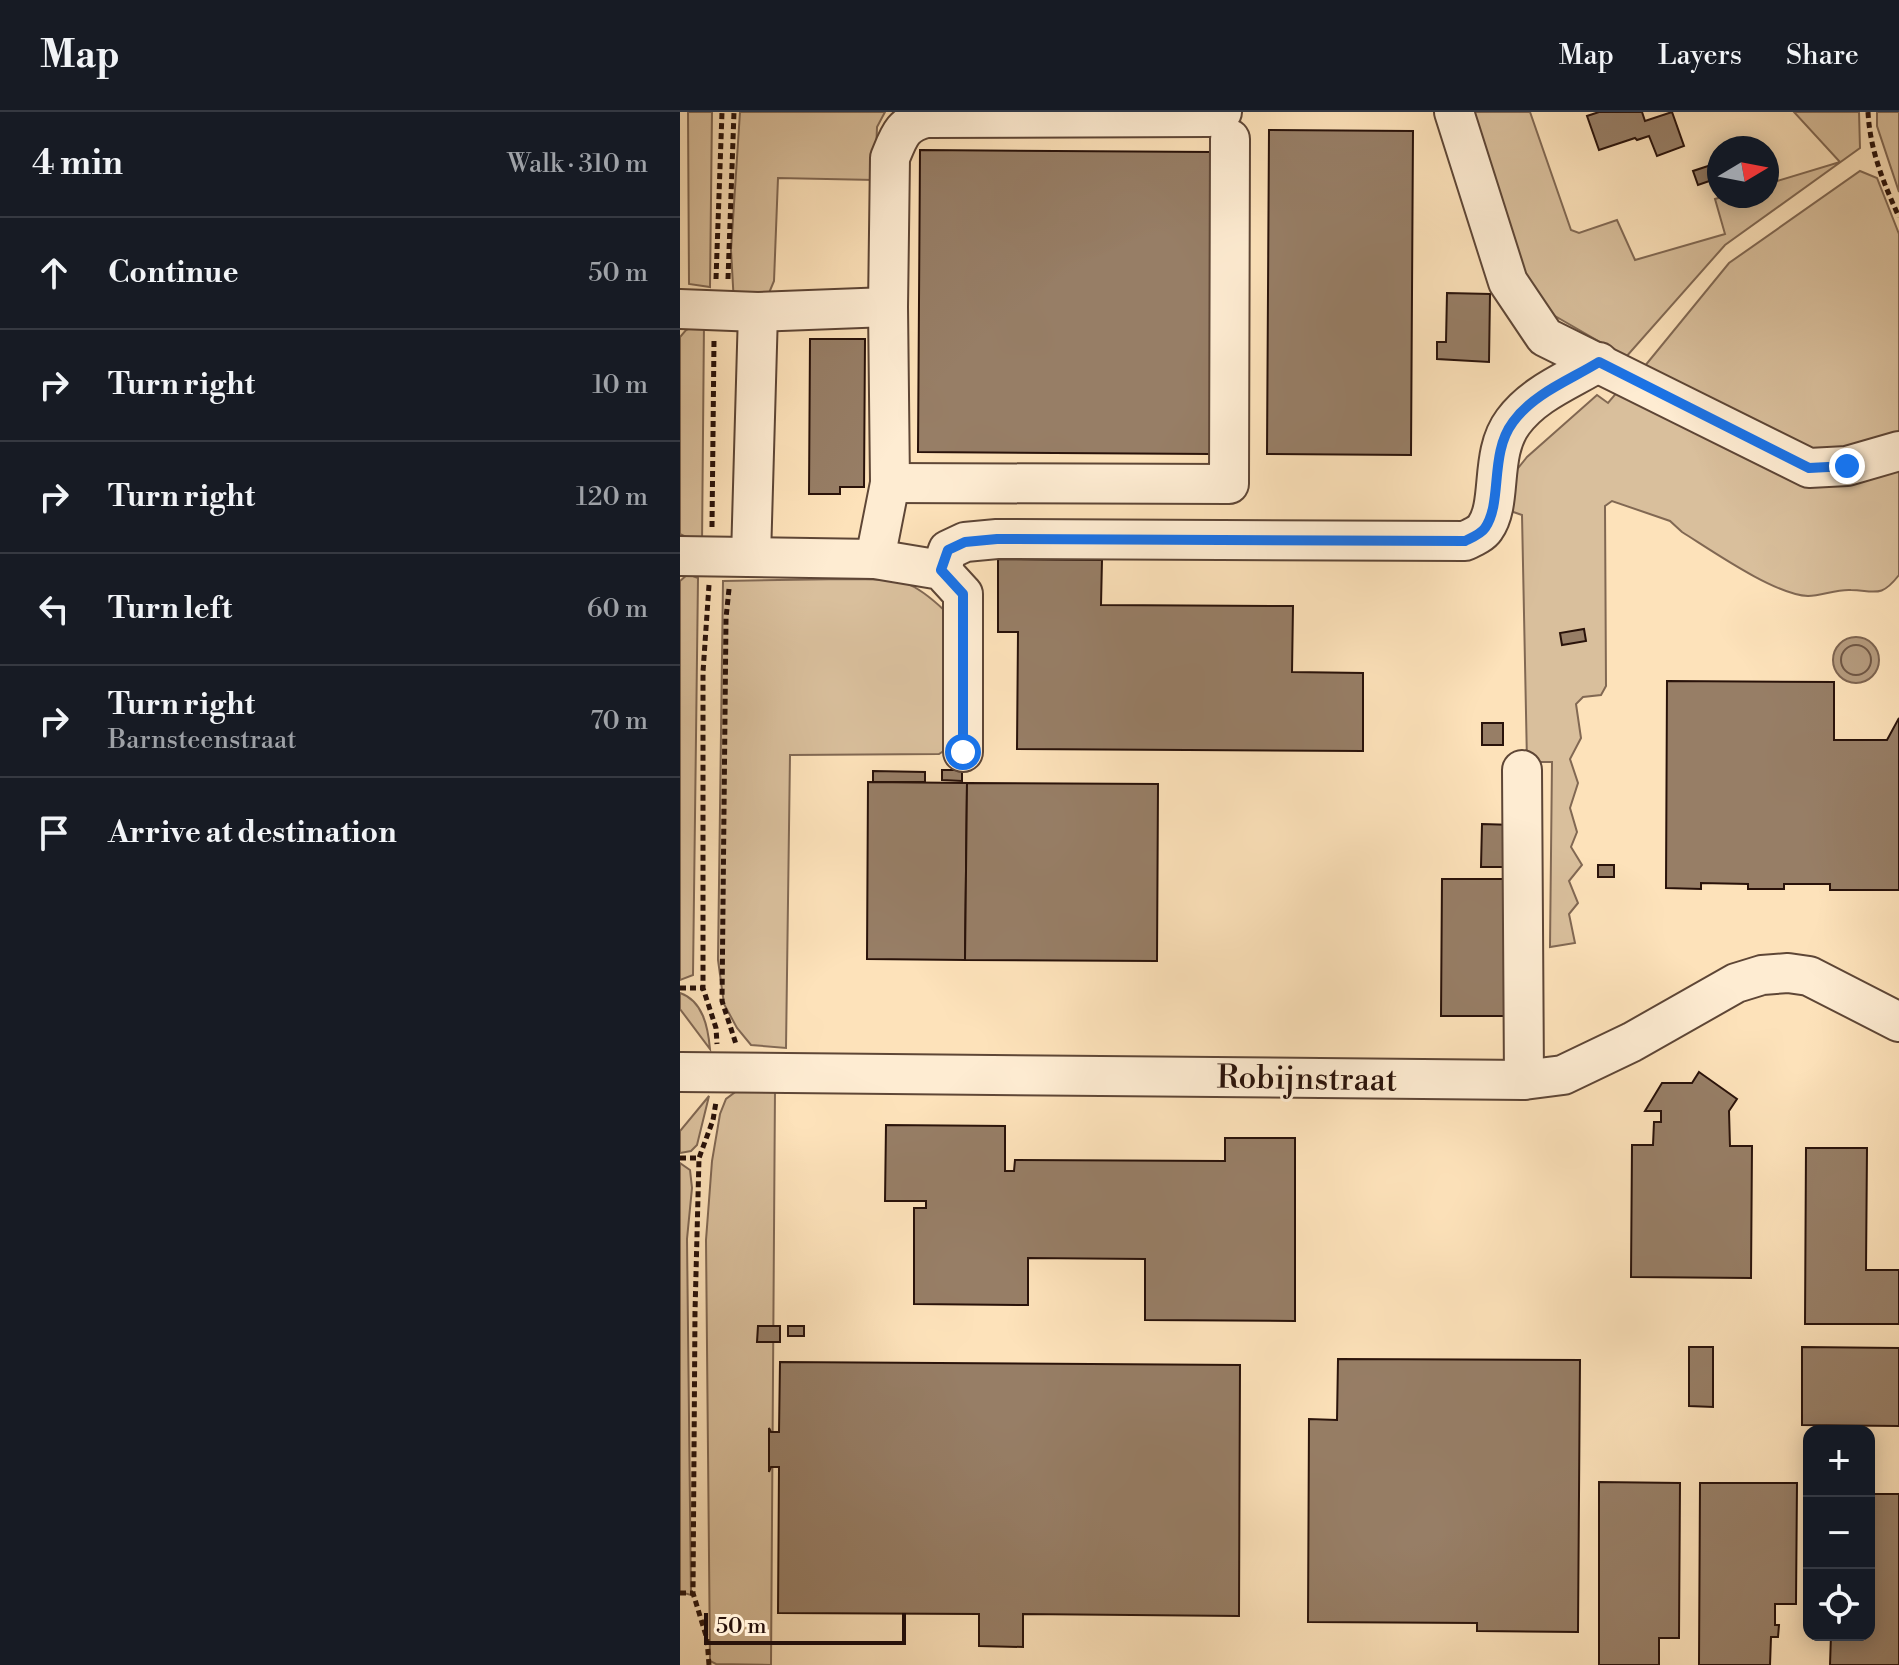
<!DOCTYPE html>
<meta charset="utf-8">
<style>
:root{--surface:#171b24;--page:#20242c;--text:#f1f3f6;--muted:#9ea1a6;--line:#363941}
body{margin:0;font-family:"Libre Bodoni",serif;background:var(--page);color:var(--text)}
.controls{position:absolute;right:24px;bottom:24px;display:grid;overflow:hidden;border-radius:16px;box-shadow:0 4px 20px #0003}
.controls button{width:72px;height:72px;display:grid;place-items:center;padding:0;border:0;border-bottom:2px solid var(--line);background:var(--surface);color:var(--text);font:40px sans-serif}
.compass{position:absolute;left:1027px;top:24px;width:72px;height:72px;border-radius:50%;background:var(--surface);box-shadow:0 4px 20px #0003;rotate:80deg}
.scale{position:absolute;left:24px;bottom:20px;width:202px;box-sizing:border-box;padding-left:8px;border:4px solid #29120a;border-top:0;font-size:22px;line-height:28px;white-space:nowrap;color:#29120a;-webkit-text-stroke:6px #feecd2;paint-order:stroke}
.stop{position:absolute;width:24px;height:24px;margin:-18px;border:6px solid #1a73e8;border-radius:50%;background:#fff}
.stop.end{background:#1a73e8;border-color:#fff;box-shadow:0 2px 8px #0008}
.list{margin:0;padding:0;list-style:none}
h2{display:flex;justify-content:space-between;align-items:center;height:104px;margin:0;padding:0 32px;font-size:34px}
h2 small{font-size:26px;font-weight:400;color:var(--muted)}
.list li{display:grid;grid-template-columns:52px 1fr auto;gap:24px;align-items:center;box-sizing:border-box;height:112px;padding:0 32px;border-top:2px solid var(--line)}
.list b{display:block;font-size:30px;white-space:nowrap}
.list p{margin:0;font-size:26px;white-space:nowrap;color:var(--muted)}
.list em{font-size:26px;font-style:normal;color:var(--muted)}
.icon{flex:none;width:44px;height:44px;fill:none;stroke:currentColor;stroke-width:2;stroke-linecap:round;stroke-linejoin:round}
.map{position:relative;flex:none;width:1219px;height:1553px;overflow:hidden}
header{display:flex;align-items:center;gap:48px;box-sizing:border-box;height:112px;padding:0 40px;background:var(--surface);border-bottom:2px solid var(--line)}
header strong{font-size:38px}
nav{display:flex;gap:44px;margin-inline-start:auto;font-size:28px}
main{display:flex}
aside{flex:1;background:var(--surface)}
.map>svg:first-child{display:block}
</style>
<header>
<strong>Map</strong>
<nav><a>Map</a><a>Layers</a><a>Share</a></nav>
</header>
<main>
<aside>
<h2>4 min<small>Walk · 310 m</small></h2>
<ul class="list">
<li><svg class="icon" aria-label="ahead" viewBox="0 0 24 24"><path d="M12 20V5M6 11l6-6 6 6"/></svg><div><b>Continue</b></div><em>50 m</em></li>
<li><svg class="icon" aria-label="right" viewBox="0 0 24 24"><path d="M7 20v-9h11M14 6l5 5-5 5"/></svg><div><b>Turn right</b></div><em>10 m</em></li>
<li><svg class="icon" aria-label="right" viewBox="0 0 24 24"><path d="M7 20v-9h11M14 6l5 5-5 5"/></svg><div><b>Turn right</b></div><em>120 m</em></li>
<li><svg class="icon" aria-label="left" viewBox="0 0 24 24"><path d="M17 20v-9H6M10 6l-5 5 5 5"/></svg><div><b>Turn left</b></div><em>60 m</em></li>
<li><svg class="icon" aria-label="right" viewBox="0 0 24 24"><path d="M7 20v-9h11M14 6l5 5-5 5"/></svg><div><b>Turn right</b><p>Barnsteenstraat</p></div><em>70 m</em></li>
<li><svg class="icon" aria-label="arrive" viewBox="0 0 24 24"><path d="M6 21V4h12l-3 4 3 4H6"/></svg><div><b>Arrive at destination</b></div></li>
</ul>
</aside>
<div class="map">
<svg width="1219" height="1553" viewBox="0 0 1219 1553">
<rect width="100%" height="100%" fill="#fde2ba"/>
<filter id="stains"><feTurbulence type="fractalNoise" baseFrequency=".0025" numOctaves="4"/><feColorMatrix values="0 0 0 0 .2 0 0 0 0 .09 0 0 0 0 .02 0 0 0 .5 -.17"/></filter>
<radialGradient id="worn" r=".72"><stop offset=".6" stop-color="#630" stop-opacity="0"/><stop offset="1" stop-color="#630" stop-opacity=".3"/></radialGradient>
<!-- green -->
<g fill="#d9bf9c" stroke="#816853" stroke-width="2">
<path d="M 8,0 L 32,0 L 30,175 L 9,172 Z"/>
<path d="M 60,0 L 205,0 L 197,15 L 195,68 L 98,66 L 94,169 L 89,181 L 54,192 L 51,138 Z"/>
<path d="M 783,0 L 850,0 L 891,118 L 899,121 L 937,108 L 955,148 L 1045,122 L 1035,87 L 1045,84 L 1087,84 L 1087,72 L 1160,50 L 1114,0 L 1179,0 L 1180,36 L 1045,133 L 946,245 L 875,204 L 860,189 L 840,151 Z"/>
<path d="M 1197,0 L 1219,0 L 1219,80 L 1197,14 Z"/>
<path d="M 1180,59 L 1197,66 L 1219,122 L 1219,331 L 1139,353 L 964,255 L 1049,151 Z"/>
<path d="M 24,210 L 22,433 L 0,422 L 0,225 L 6,218 Z"/>
<path d="M 950,265 L 1124,365 L 1219,354 L 1219,463 C 1201,486 1196,479 1171,478 C 1156,477 1142,484 1128,484 C 1095,483 1031,438 1002,420 L 990,409 L 932,389 L 925,394 L 926,574 L 921,583 L 903,585 L 896,592 L 901,626 L 890,647 L 898,671 L 890,696 L 897,720 L 891,735 L 902,753 L 889,769 L 898,791 L 889,802 L 895,831 L 870,835 L 872,650 L 847,650 L 842,403 L 822,396 L 827,370 L 847,345 L 917,283 L 928,291 Z"/>
<path d="M 8,462 L 18,466 L 13,863 L 0,868 L 0,469 Z"/>
<path d="M 166,467 C 217,468 226,462 265,499 L 268,636 L 259,642 L 110,643 L 106,936 L 71,933 L 57,916 L 44,892 L 38,848 L 43,469 Z"/>
<path d="M 0,881 C 23,889 28,915 30,937 L 0,897 Z"/>
<path d="M 95,976 L 91,1553 L 36,1552 L 30,1549 L 26,1128 L 32,1049 L 40,1002 L 46,987 L 58,978 Z"/>
<path d="M 29,984 L 17,1033 L 11,1039 L 0,1041 L 0,1019 Z"/>
<path d="M 0,1051 L 10,1058 L 12,1076 L 7,1127 L 11,1483 L 0,1480 Z"/>
</g>
<!-- water -->
<circle fill="#b59b7e" stroke="#7d6450" stroke-width="2" cx="1176" cy="548" r="23"/>
<g fill="none" stroke-linecap="round" stroke-linejoin="round">
<!-- shore -->
<circle stroke="#6f5644" stroke-width="2" cx="1176" cy="548" r="15"/>
</g>
<!-- building -->
<g fill="#977e66" stroke="#29120a" stroke-width="2">
<path d="M 919,0 L 962,0 L 965,9 L 992,0 L 1004,34 L 977,44 L 969,24 L 957,28 L 955,26 L 919,38 L 907,4 Z"/>
<path d="M 589,18 L 733,19 L 731,343 L 587,342 Z"/>
<path d="M 240,38 L 532,40 L 530,342 L 238,340 Z"/>
<path d="M 1031,53 L 1035,67 L 1018,73 L 1013,59 Z"/>
<path d="M 767,181 L 810,182 L 809,250 L 757,247 L 757,230 L 766,230 Z"/>
<path d="M 130,227 L 185,227 L 184,375 L 160,375 L 160,382 L 129,382 Z"/>
<path d="M 318,447 L 422,448 L 421,493 L 613,494 L 612,560 L 683,561 L 683,639 L 337,637 L 338,520 L 318,520 Z"/>
<path d="M 904,517 L 906,529 L 882,533 L 880,521 Z"/>
<path d="M 987,569 L 1154,570 L 1154,628 L 1207,628 L 1219,606 L 1219,778 L 1150,778 L 1150,772 L 1104,772 L 1104,777 L 1068,777 L 1068,772 L 1021,771 L 1021,777 L 986,776 Z"/>
<rect x="802" y="611" width="21" height="22"/>
<path d="M 262,658 L 282,658 L 282,669 L 262,668 Z"/>
<path d="M 193,659 L 245,660 L 245,670 L 193,670 Z"/>
<path d="M 188,670 L 287,671 L 285,848 L 187,847 Z"/>
<path d="M 287,671 L 478,672 L 477,849 L 285,848 Z"/>
<path d="M 802,712 L 834,713 L 834,755 L 801,755 Z"/>
<rect x="918" y="753" width="16" height="12"/>
<path d="M 762,767 L 835,767 L 834,904 L 761,904 Z"/>
<path d="M 1019,960 L 1057,987 L 1049,999 L 1050,1034 L 1072,1034 L 1071,1166 L 951,1165 L 952,1033 L 973,1033 L 974,1010 L 981,1010 L 981,999 L 965,999 L 982,971 L 1012,971 Z"/>
<path d="M 206,1013 L 325,1014 L 325,1059 L 334,1059 L 335,1048 L 545,1049 L 545,1026 L 615,1026 L 615,1209 L 465,1208 L 465,1147 L 348,1146 L 348,1193 L 234,1192 L 234,1096 L 246,1096 L 246,1089 L 205,1089 Z"/>
<path d="M 1126,1036 L 1187,1036 L 1186,1158 L 1219,1158 L 1219,1212 L 1125,1212 Z"/>
<path d="M 78,1214 L 100,1214 L 100,1230 L 77,1230 Z"/>
<rect x="108" y="1214" width="16" height="10"/>
<path d="M 1009,1235 L 1033,1235 L 1033,1295 L 1009,1294 Z"/>
<path d="M 1122,1235 L 1219,1236 L 1219,1314 L 1122,1313 Z"/>
<path d="M 658,1247 L 900,1248 L 898,1520 L 797,1519 L 797,1511 L 628,1510 L 629,1307 L 657,1308 Z"/>
<path d="M 100,1250 L 560,1253 L 559,1504 L 343,1502 L 343,1535 L 299,1534 L 299,1502 L 98,1501 L 99,1355 L 91,1355 L 89,1360 L 89,1316 L 91,1320 L 99,1320 Z"/>
<path d="M 919,1370 L 1000,1371 L 999,1526 L 979,1526 L 979,1553 L 919,1553 Z"/>
<path d="M 1020,1371 L 1117,1371 L 1116,1492 L 1095,1492 L 1095,1513 L 1099,1513 L 1098,1525 L 1091,1525 L 1090,1553 L 1019,1553 Z"/>
<path d="M 1189,1382 L 1219,1382 L 1219,1553 L 1150,1553 L 1151,1523 L 1189,1523 Z"/>
</g>
<g fill="none" stroke-linecap="round" stroke-linejoin="round">
<!-- minor casing -->
<g stroke="#5e4636" stroke-width="42">
<g id="minor">
<path d="M 774,0 L 828,170 L 865,225 L 1129,356 L 1167,354 L 1219,339"/>
<path d="M 0,197 L 78,200 L 208,195"/>
<path d="M 210,371 L 549,372 L 550,27"/>
<path d="M 0,444 L 195,447 L 261,458 L 283,482 L 283,640"/>
<path d="M 71,445 L 78,200"/>
<path d="M 195,447 L 210,371 L 208,195 L 210,46 C 219,24 222,12 246,6 L 529,5 L 542,0"/>
<path d="M 261,458 L 268,438 L 285,430 L 317,427 L 785,429 C 791,426 801,422 805,416 C 823,391 809,342 833,310 C 854,281 890,268 919,250"/>
<path d="M 842,658 L 844,968"/>
<path d="M 0,960 L 844,968 L 883,963 L 952,930 L 1056,871 L 1082,863 L 1108,861 L 1129,864 L 1219,910"/>
</g>
</g>
<!-- path -->
<g stroke="#29120a" stroke-width="5" stroke-dasharray="6 4" stroke-linecap="butt">
<path d="M 1188,0 C 1190,38 1203,70 1219,105"/>
<path d="M 36,167 L 42,0"/>
<path d="M 48,167 L 54,0"/>
<path d="M 32,415 L 34,229"/>
<path d="M 29,473 L 23,560 L 23,876 L 36,916 L 37,932"/>
<path d="M 49,477 L 46,506 L 42,889 L 56,932"/>
<path d="M 0,876 L 23,876"/>
<path d="M 0,1046 L 19,1046"/>
<path d="M 0,1481 L 13,1481"/>
<path d="M 29,1553 L 27,1527 L 13,1481 L 15,1200 L 19,1046 L 33,1008 L 36,990"/>
</g>
<!-- minor -->
<use href="#minor" stroke="#feecd2" stroke-width="38"/>
</g>
<g fill="none" stroke-linecap="round" stroke-linejoin="round">
<!-- route -->
<path stroke="#1a73e8" stroke-width="10" d="M 283,640 L 283,482 L 261,458 L 268,438 L 285,430 L 317,427 L 785,429 C 791,426 801,422 805,416 C 823,390 809,342 833,310 C 854,281 890,268 919,250 L 1129,356 L 1167,354"/>
</g>
<g text-anchor="middle" stroke-width="6" stroke-linejoin="round" paint-order="stroke">
<!-- street labels -->
<g font-size="32" fill="#29120a" stroke="#feecd2">
<text transform="translate(627 966) rotate(1)" y="11">Robijnstraat</text>
</g>
</g>
<rect width="100%" height="100%" filter="url(#stains)"/>
<rect width="100%" height="100%" fill="url(#worn)"/>
</svg>
<div class="controls">
<button>+</button>
<button>−</button>
<button><svg class="icon" aria-label="locate" viewBox="0 0 24 24"><circle cx="12" cy="12" r="6"/><path d="M12 2v4M12 18v4M2 12h4M18 12h4"/></svg></button>
</div>
<svg class="compass" viewBox="-18 -18 36 36"><path d="M0-13l5 13h-10z" fill="#e53935"/><path d="M0 13l5-13h-10z" fill="#9ea1a6"/></svg>
<div class="scale">50 m</div>
<div class="stop" style="left:283px;top:640px"></div>
<div class="stop end" style="left:1167px;top:354px"></div>
</div>
</main>
